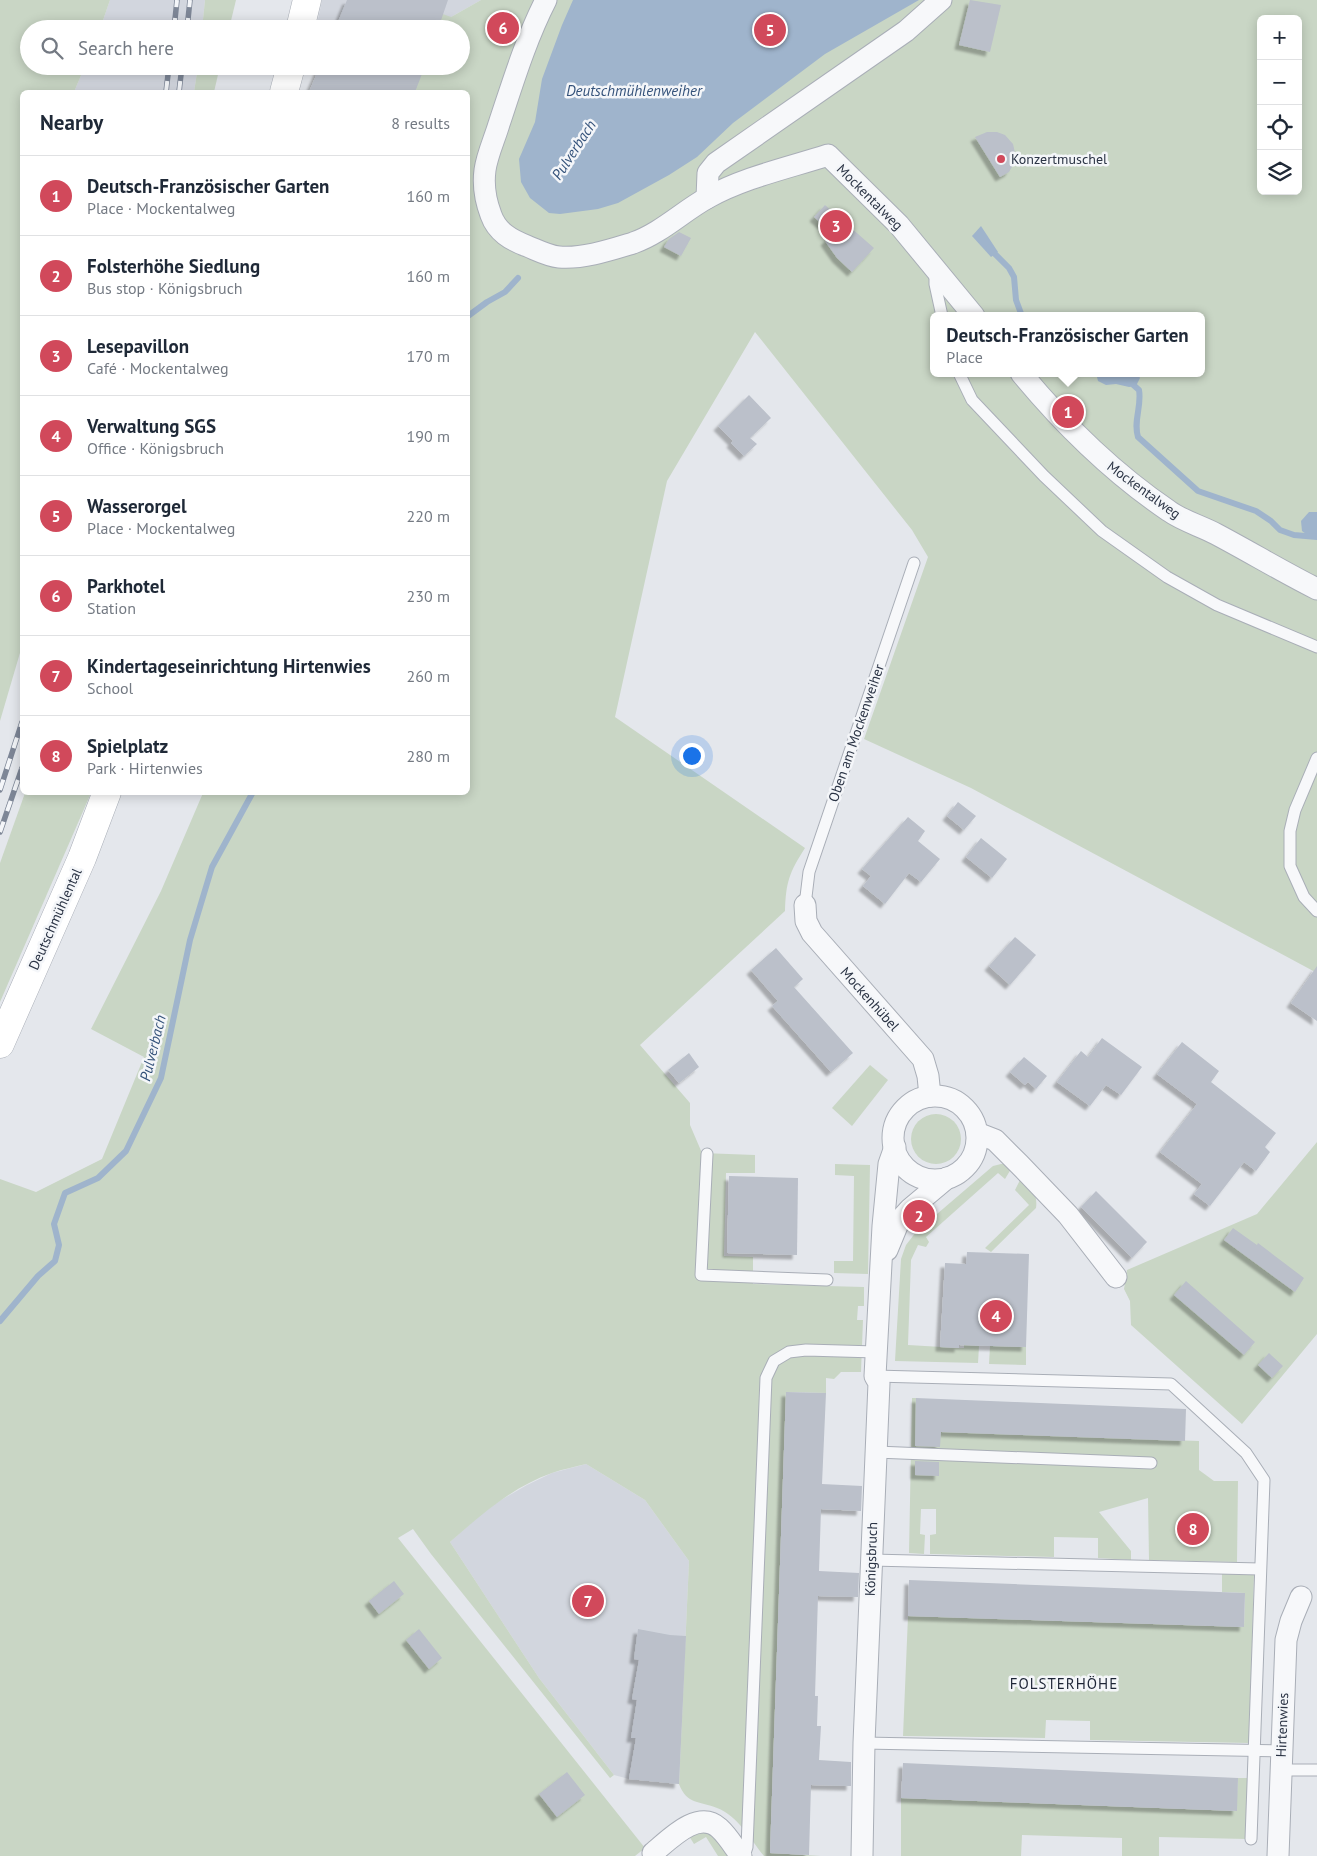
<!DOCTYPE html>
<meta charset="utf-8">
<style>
:root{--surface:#fff;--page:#f6f6f7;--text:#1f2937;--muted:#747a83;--line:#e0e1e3;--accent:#d1495b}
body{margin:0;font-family:"PT Sans",sans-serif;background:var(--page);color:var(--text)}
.controls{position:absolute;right:15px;top:15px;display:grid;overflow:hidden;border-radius:8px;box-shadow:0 2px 12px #0003}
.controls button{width:45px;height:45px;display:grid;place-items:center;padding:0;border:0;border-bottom:1px solid var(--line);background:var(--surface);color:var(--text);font:25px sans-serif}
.you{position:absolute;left:691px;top:755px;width:18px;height:18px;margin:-12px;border:4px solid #fff;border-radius:50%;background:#1a73e8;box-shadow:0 0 0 8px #1a73e833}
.badge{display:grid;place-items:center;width:32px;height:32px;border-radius:50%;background:var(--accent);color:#fff;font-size:16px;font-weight:700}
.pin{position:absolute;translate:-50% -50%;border:2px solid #fff;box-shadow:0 1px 5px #0006}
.popup{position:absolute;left:930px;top:312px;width:275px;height:65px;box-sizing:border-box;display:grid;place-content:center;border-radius:8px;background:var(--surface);filter:drop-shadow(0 1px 4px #0005);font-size:16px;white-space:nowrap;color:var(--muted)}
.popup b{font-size:19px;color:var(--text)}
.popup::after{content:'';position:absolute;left:50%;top:100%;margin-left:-10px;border:10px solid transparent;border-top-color:var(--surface)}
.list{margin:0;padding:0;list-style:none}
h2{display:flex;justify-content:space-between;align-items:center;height:65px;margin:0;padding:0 20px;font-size:21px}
h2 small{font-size:16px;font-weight:400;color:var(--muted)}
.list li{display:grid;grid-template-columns:32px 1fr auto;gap:15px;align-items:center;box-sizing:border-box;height:80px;padding:0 20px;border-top:1px solid var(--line)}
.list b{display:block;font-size:19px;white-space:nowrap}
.list p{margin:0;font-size:16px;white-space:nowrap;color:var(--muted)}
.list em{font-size:16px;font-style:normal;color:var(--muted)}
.icon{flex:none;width:28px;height:28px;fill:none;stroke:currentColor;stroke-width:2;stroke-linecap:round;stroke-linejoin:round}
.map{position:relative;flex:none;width:1317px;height:1856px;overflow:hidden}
.search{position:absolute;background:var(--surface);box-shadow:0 2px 12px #0003;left:20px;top:20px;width:450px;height:55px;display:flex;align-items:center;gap:12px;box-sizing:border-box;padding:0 18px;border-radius:28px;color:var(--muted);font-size:19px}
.panel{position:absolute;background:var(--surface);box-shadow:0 2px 12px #0003;left:20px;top:90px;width:450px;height:705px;border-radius:8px}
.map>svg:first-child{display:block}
</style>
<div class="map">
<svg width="1317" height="1856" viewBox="0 0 1317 1856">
<defs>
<filter id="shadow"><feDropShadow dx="-4.5" dy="4.5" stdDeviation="1" flood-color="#0004"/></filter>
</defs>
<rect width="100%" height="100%" fill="#e4e7ec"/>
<!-- built -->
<g fill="#d2d6de">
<path d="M 110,0 L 205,0 L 202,29 L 100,29 Z"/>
<path d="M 322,0 L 481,0 L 451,17 L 412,29 L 316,29 Z"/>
<path d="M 85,66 L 198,66 L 194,92 L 74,92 Z"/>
<path d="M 586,1464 L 645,1500 L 689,1561 L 679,1784 L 629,1779 L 614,1775 L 539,1678 L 450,1542 L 489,1507 L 527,1485 L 552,1473 Z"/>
</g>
<!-- green -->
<g fill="#c9d6c5" fill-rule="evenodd">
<path d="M 0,0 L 110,0 L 100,29 L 29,29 L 29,66 L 85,66 L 74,92 L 22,92 L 22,646 L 0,721 Z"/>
<path d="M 205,0 L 236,0 L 229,29 L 202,29 Z"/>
<path d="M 481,0 L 1317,0 L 1317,973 L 971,788 L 864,739 L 928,557 L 912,530 L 755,332 L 667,481 L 615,717 L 805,848 C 789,873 786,882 785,911 L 640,1045 L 690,1103 L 690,1125 L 702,1153 L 755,1155 L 755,1173 L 726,1173 L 724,1256 L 753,1257 L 753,1284 L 864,1287 L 864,1306 L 858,1306 L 857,1320 L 863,1320 L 861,1372 L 841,1372 L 834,1379 L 826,1378 L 826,1393 L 786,1392 L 770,1853 L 821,1856 L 764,1856 C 751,1840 737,1815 717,1808 C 700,1801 687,1805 679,1784 L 689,1561 L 645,1500 L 586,1464 C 575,1467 563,1469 552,1473 C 512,1487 481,1515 450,1542 L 539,1678 L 614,1775 L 610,1778 L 431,1554 L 413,1529 L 398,1538 L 645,1848 L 635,1856 L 0,1856 L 0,1179 L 36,1192 L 102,1159 L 144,1057 L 91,1029 L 161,891 L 203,793 L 468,792 L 468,92 L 390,92 L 399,66 L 461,66 L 461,29 L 412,29 L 420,6 L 451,17 ZM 1261,19 L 1298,19 L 1298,191 L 1261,191 ZM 934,316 L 1202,316 L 1202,373 L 934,373 Z"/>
<path d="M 198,66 L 220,66 L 214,92 L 194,92 Z"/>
<path d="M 25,793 L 91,793 L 0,1002 L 0,863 Z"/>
<path d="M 870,1065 L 888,1080 L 852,1126 L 832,1108 Z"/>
<circle cx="936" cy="1139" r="25"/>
<path d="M 1317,1142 L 1317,1334 L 1242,1424 L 1131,1325 L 1130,1301 L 1124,1289 L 1127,1270 L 1257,1214 Z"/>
<path d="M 835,1164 L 870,1165 L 868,1274 L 834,1273 L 834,1261 L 853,1261 L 854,1176 L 835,1175 Z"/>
<path d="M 1001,1164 L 1006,1164 L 1011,1169 L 1005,1179 L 998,1173 L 926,1237 L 929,1242 L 926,1247 L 918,1245 L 911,1260 L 908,1345 L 959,1348 L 964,1348 L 964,1345 L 979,1346 L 978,1363 L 895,1361 L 901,1259 L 906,1245 L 916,1232 L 993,1166 Z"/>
<path d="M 1021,1178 C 1031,1187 1038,1193 1036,1208 L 991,1252 L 985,1248 L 1029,1205 L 1015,1190 Z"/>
<path d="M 990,1346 L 1026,1347 L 1026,1365 L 989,1364 Z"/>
<path d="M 912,1398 L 916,1398 L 916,1431 L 1199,1441 L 1199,1470 L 1214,1481 L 1238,1481 L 1237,1562 L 1149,1560 L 1148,1498 L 1099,1512 L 1131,1551 L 1131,1560 L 1098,1558 L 1098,1538 L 1054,1537 L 1054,1557 L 930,1554 L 930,1535 L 936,1534 L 936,1509 L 921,1509 L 920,1534 L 925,1535 L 924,1554 L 909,1553 Z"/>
<path d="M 1222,1574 L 1254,1575 L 1249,1743 L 1090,1740 L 1090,1721 L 1046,1720 L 1045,1738 L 903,1736 L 908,1616 L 1244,1627 L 1245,1593 L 1222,1592 Z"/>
<path d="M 1238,1778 L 1248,1778 L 1246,1839 L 1159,1837 L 1159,1856 L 1122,1856 L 1122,1838 L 1022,1835 L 1021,1856 L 901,1856 L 901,1798 L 1236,1811 Z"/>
<path d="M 698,1831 L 711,1833 L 732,1856 L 718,1856 L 706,1837 L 694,1844 L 689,1836 Z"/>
</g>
<!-- water -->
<g fill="#9fb4cc">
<path d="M 573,0 L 919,0 L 825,54 L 733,123 L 697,157 L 669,175 L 618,203 L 598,209 L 560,214 L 549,213 L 530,198 L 521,182 L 519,159 L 535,122 L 542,79 L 562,25 Z"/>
<path d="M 981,226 L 998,252 L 991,257 L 972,236 Z"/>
<path d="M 1096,373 L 1137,373 L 1140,378 L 1136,386 L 1129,387 L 1116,384 L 1106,385 L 1098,381 Z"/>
<path d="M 1309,512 L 1317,512 L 1317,537 L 1310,537 L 1302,531 L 1301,521 Z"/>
</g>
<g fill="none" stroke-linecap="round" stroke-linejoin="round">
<!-- stream -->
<g stroke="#9fb4cc" stroke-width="6">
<path d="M 989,248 L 1009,268 L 1014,277 L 1016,300 L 1022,316"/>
<path d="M 468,316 L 487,302 L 505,292 L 518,278"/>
<path d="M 1130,382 L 1139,390 C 1142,406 1133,421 1138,437 L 1198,491 L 1256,511 L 1271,521 L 1280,530 L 1294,535 L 1317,537"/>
<path d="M 0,1321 L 38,1276 L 55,1261 L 59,1245 L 54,1224 L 65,1193 L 98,1178 L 126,1151 L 161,1078 L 190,940 L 212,867 L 253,792"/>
</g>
</g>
<!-- building -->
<g fill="#bbc0ca" filter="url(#shadow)">
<path d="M 347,0 L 448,0 L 438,29 L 335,29 Z"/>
<path d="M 970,0 L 1001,5 L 990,52 L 959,45 Z"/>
<path d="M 320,66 L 425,66 L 415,92 L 309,92 Z"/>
<path d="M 987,132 L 997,132 L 1005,135 L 1013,144 L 1015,153 L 1013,165 L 1009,172 L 1000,177 L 975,137 Z"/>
<path d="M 825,205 L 874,248 L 852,272 L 837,258 L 825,241 L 833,234 L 814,217 Z"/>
<path d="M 679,232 L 691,238 L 681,256 L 664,247 L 669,239 Z"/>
<path d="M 749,395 L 771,418 L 750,438 L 757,444 L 744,456 L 731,443 L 733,441 L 718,426 Z"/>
<path d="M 958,802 L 976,816 L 964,830 L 947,816 Z"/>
<path d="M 908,817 L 925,831 L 918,841 L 940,859 L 921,882 L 909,873 L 885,904 L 863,886 L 871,876 L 862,869 Z"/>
<path d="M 981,838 L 1007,859 L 992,878 L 966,857 Z"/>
<path d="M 1015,937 L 1036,955 L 1010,985 L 989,966 Z"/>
<path d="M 776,948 L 803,979 L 794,987 L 853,1053 L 831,1072 L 772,1006 L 778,1001 L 751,970 Z"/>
<path d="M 1317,966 L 1317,1021 L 1291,1003 Z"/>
<path d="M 1102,1038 L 1142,1067 L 1121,1095 L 1106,1085 L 1090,1106 L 1057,1082 L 1081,1051 L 1088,1057 Z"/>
<path d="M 1182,1042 L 1219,1071 L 1211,1082 L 1276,1133 L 1265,1147 L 1270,1152 L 1256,1171 L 1244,1162 L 1210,1206 L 1194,1194 L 1202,1184 L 1160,1152 L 1197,1104 L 1157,1074 Z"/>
<path d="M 689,1053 L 699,1067 L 679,1083 L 668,1070 Z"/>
<path d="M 1024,1057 L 1047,1076 L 1036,1089 L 1028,1082 L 1025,1085 L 1010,1072 Z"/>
<path d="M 729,1176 L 798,1178 L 797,1255 L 727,1253 Z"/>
<path d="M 1096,1191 L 1147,1242 L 1132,1258 L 1081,1207 Z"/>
<path d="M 1233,1228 L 1257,1245 L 1258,1243 L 1304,1278 L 1295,1292 L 1224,1240 Z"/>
<path d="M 967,1252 L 1029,1254 L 1026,1347 L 959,1345 L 959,1348 L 940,1347 L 945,1263 L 966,1264 Z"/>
<path d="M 1186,1281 L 1255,1342 L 1244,1355 L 1174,1295 Z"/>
<path d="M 1269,1353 L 1283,1366 L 1272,1378 L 1258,1365 Z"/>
<path d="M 786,1392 L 826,1393 L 822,1484 L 862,1486 L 861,1511 L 821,1509 L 819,1571 L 859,1573 L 858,1597 L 818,1596 L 815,1696 L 818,1696 L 817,1726 L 821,1726 L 819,1760 L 851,1762 L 851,1786 L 811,1785 L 809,1855 L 770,1853 Z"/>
<path d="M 916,1398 L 1186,1409 L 1185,1441 L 941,1432 L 940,1447 L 915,1446 Z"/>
<path d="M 915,1461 L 939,1462 L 939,1476 L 915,1475 Z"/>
<path d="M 909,1580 L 1245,1593 L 1244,1627 L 908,1616 Z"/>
<path d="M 394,1581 L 404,1594 L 379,1614 L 369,1601 Z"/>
<path d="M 419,1629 L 442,1658 L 429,1669 L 406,1640 Z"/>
<path d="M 638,1629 L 670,1635 L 686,1636 L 679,1784 L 629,1779 L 636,1738 L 631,1738 L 637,1700 L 632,1699 L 639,1660 L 634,1659 Z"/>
<path d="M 903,1763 L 1238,1778 L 1237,1811 L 901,1798 Z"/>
<path d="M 567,1772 L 585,1795 L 557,1817 L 539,1794 Z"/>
</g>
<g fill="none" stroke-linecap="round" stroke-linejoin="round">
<!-- lane casing -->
<g stroke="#a9aeb7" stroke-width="13">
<g id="lane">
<path d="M 935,272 L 935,284 L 942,316"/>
<path d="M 959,373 L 972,400 L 1044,476 L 1102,531 L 1167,577 L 1217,605 L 1317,647"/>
<path d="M 1317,758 L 1295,810 L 1290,831 L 1290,866 L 1304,897 L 1317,911"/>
<path d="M 805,905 L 809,872 L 914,563"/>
<path d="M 707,1154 L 701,1275 L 827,1280"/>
<path d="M 875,1376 L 1171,1384 L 1246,1453 L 1264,1480 L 1251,1839"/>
<path d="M 876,1452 L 1151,1463"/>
<path d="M 871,1560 L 1260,1569"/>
<path d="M 864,1743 L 1281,1751"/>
<path d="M 1281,1770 L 1317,1770"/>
<path d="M 744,1856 L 747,1847 L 766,1378 L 774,1361 L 789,1352 L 806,1350 L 876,1352"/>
</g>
</g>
<!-- street casing -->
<g stroke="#a9aeb7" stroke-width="23">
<g id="street">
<path d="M 546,0 C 526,39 513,82 499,124 C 495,138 487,155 485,170 C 483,185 486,202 491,215 C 497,232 511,240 527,246 C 537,250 548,256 559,257 C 583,259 610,250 633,243 C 661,233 682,212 707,198 C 745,177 788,168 828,155 L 899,225 L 974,316"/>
<path d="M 707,198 L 708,173 L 716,163 L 906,31 L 941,0"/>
<path d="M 1021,373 C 1064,425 1113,473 1169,511 C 1183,521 1201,526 1216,534 C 1250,552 1283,572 1317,589"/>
<path d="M 805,905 L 806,921 L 812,933 L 923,1059 L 928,1076 L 930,1096"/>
<circle cx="935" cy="1138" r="42"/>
<path d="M 977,1133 L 995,1140 L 1019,1164 L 1068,1215 L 1116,1277"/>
<path d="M 887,1250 L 899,1221 L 910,1209 L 947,1178"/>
<path d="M 653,1853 C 670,1839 698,1809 719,1828 C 728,1836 734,1847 741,1856"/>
<path d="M 862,1856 L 864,1743 L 879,1383 L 875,1376 L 883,1226 L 889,1164 L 895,1147"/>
<path d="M 1278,1856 L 1286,1640 L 1291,1621 L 1301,1597"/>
</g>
</g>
<!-- secondary casing -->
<g stroke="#a9aeb7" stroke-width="29">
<g id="secondary">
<path d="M 300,29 L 307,0"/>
<path d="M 284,92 L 291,66"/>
<path d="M 0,1044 L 82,858 L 107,792"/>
</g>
</g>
<!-- lane -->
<use href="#lane" stroke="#f7f8fa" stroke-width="11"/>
<!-- street -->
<use href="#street" stroke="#f7f8fa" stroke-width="21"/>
<!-- secondary -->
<use href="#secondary" stroke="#fff" stroke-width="28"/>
<!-- rail casing -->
<g stroke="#7d8696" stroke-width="5.5">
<g id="rail">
<path d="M 174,29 L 177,0"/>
<path d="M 187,29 L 190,0"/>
<path d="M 166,92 L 169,66"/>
<path d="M 179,92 L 182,66"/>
<path d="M 0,790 L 22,722"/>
<path d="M 0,832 L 22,768"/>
</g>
</g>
<!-- rail -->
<use href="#rail" stroke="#f4f6f9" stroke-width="4" stroke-dasharray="11" stroke-linecap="butt"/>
</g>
<!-- markers -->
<circle fill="#d1495b" stroke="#f4f6f9" stroke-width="2" cx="1001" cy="159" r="5"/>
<g text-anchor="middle" stroke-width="5" stroke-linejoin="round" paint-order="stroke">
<!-- poi labels -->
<g font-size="14" fill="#2b3445" stroke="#f4f6f9" text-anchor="start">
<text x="1011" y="164">Konzertmuschel</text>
</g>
<!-- street labels -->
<g font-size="14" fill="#2b3445" stroke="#f4f6f9">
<text transform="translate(870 197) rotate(45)" y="5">Mockentalweg</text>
<text transform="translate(1144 490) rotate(36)" y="5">Mockentalweg</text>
<text transform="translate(856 733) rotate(-71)" y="5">Oben am Mockenweiher</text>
<text transform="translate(55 919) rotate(-66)" y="5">Deutschmühlental</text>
<text transform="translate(870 999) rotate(48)" y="5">Mockenhübel</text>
<text transform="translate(871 1559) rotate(-88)" y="5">Königsbruch</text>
<text transform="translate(1282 1725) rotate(-88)" y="5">Hirtenwies</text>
</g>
<!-- water labels -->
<g font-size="15" font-style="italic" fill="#34527a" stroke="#f4f6f9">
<text x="634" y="96">Deutschmühlenweiher</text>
<text transform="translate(574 150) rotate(-57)" y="5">Pulverbach</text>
<text transform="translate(153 1048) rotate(-76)" y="5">Pulverbach</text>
</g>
<!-- neighbourhood labels -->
<g font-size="15" letter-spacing="1" fill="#1d2536" stroke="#f4f6f9">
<text x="1064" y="1689">FOLSTERHÖHE</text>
</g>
</g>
</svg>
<div class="controls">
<button>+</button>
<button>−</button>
<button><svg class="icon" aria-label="locate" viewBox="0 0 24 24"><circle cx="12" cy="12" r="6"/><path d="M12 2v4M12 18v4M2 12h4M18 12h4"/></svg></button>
<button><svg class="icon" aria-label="layers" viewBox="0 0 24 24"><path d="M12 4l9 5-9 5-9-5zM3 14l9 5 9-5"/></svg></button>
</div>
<div class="you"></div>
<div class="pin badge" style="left:1068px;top:412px">1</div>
<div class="popup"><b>Deutsch-Französischer Garten</b>Place</div>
<div class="pin badge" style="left:919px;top:1216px">2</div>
<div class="pin badge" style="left:836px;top:226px">3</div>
<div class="pin badge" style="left:996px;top:1316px">4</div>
<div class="pin badge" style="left:770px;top:30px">5</div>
<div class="pin badge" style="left:503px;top:28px">6</div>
<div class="pin badge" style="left:588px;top:1601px">7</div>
<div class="pin badge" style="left:1193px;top:1529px">8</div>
<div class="search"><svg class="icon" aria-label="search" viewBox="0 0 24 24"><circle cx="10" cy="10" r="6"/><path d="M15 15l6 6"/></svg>Search here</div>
<section class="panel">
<h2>Nearby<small>8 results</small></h2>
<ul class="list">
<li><span class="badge">1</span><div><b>Deutsch-Französischer Garten</b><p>Place · Mockentalweg</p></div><em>160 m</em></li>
<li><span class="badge">2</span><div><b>Folsterhöhe Siedlung</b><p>Bus stop · Königsbruch</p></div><em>160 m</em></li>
<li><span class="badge">3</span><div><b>Lesepavillon</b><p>Café · Mockentalweg</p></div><em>170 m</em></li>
<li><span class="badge">4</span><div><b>Verwaltung SGS</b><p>Office · Königsbruch</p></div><em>190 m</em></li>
<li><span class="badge">5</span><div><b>Wasserorgel</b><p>Place · Mockentalweg</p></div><em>220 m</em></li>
<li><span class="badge">6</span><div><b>Parkhotel</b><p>Station</p></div><em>230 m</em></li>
<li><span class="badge">7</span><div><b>Kindertageseinrichtung Hirtenwies</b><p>School</p></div><em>260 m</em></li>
<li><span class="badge">8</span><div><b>Spielplatz</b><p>Park · Hirtenwies</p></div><em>280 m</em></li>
</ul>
</section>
</div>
